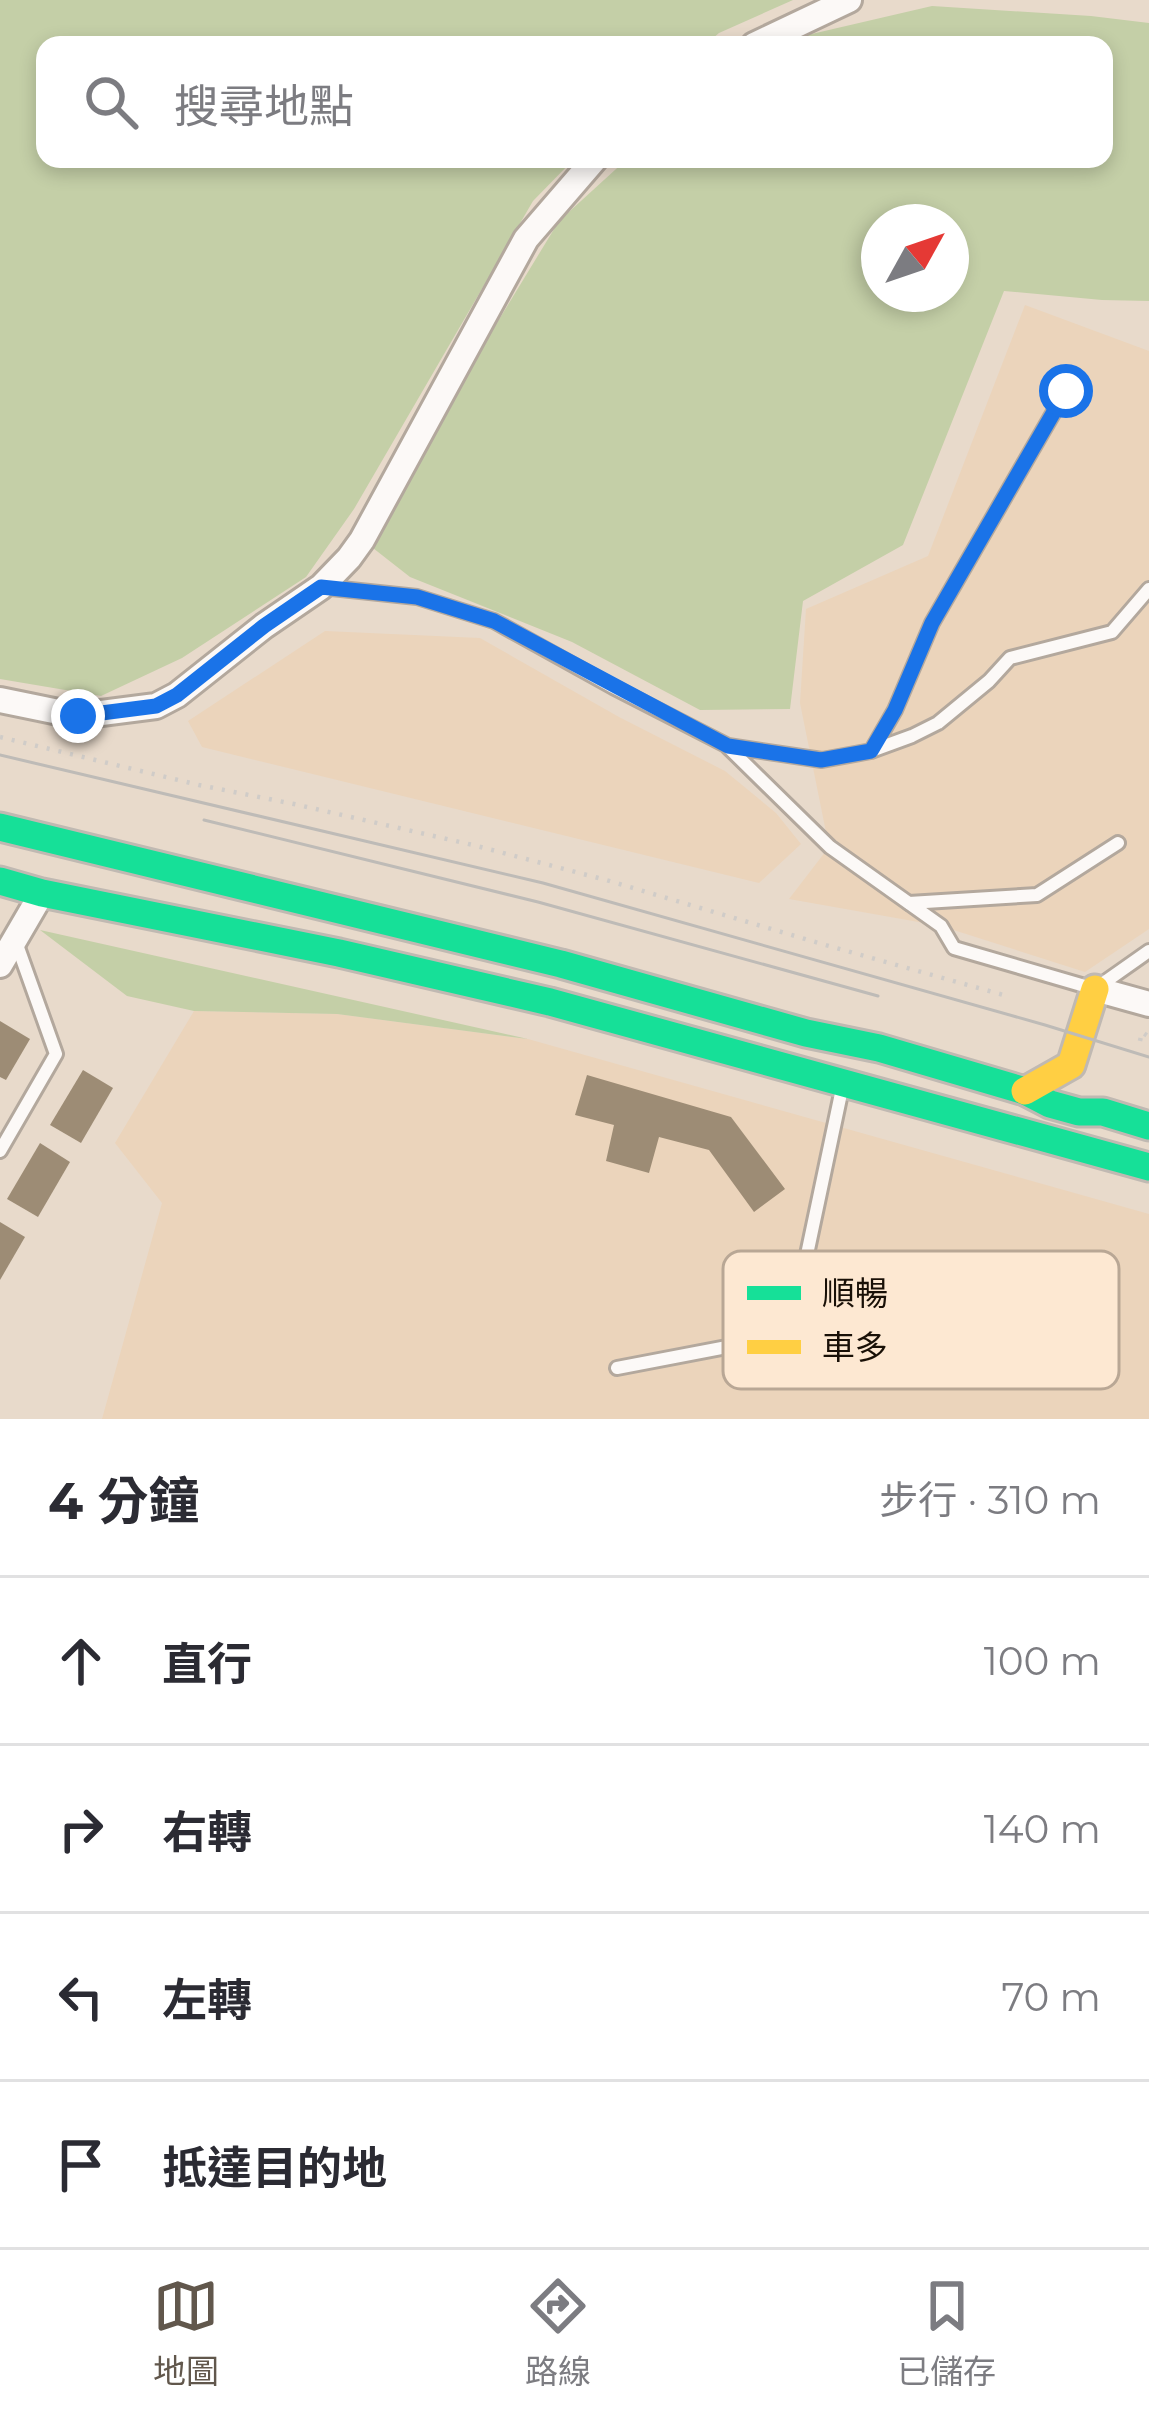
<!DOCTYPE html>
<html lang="zh-TW">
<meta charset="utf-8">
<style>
:root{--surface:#fff;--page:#f2f2f3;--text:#2b2b33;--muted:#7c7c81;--line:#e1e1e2;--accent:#61574c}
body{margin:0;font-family:Montserrat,"Noto Sans TC",sans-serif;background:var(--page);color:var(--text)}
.compass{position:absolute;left:861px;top:204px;width:108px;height:108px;border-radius:50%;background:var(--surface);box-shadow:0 6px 18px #0003;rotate:50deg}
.stop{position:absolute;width:36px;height:36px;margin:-27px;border:9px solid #1a73e8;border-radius:50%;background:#fff}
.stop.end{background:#1a73e8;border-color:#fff;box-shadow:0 3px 12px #0008}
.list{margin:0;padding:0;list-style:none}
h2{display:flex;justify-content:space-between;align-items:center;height:156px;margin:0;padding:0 48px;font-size:51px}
h2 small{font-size:39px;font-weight:400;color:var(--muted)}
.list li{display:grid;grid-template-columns:78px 1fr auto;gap:36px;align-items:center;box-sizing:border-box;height:168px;padding:0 48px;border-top:3px solid var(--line)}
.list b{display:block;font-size:45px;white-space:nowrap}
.list em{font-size:39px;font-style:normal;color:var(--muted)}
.icon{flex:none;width:66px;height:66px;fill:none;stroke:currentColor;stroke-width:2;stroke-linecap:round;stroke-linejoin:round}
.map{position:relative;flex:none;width:1149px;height:1419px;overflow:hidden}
.search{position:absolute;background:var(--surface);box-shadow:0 6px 18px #0003;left:36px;right:36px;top:36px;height:132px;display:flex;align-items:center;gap:30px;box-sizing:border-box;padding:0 42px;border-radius:24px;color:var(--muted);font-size:45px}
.sheet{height:828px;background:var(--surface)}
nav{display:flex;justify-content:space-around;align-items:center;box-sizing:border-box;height:168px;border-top:3px solid var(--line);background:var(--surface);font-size:33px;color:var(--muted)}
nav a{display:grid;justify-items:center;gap:6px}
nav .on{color:var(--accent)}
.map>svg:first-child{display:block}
</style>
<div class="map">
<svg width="1149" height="1419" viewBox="0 0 1149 1419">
<rect width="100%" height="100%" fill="#e8dacb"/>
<!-- built -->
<g fill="#ebd4bb">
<path d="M 1025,305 L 1149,351 L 1149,929 L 1085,972 L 941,926 L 789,899 L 829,847 L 800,703 L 806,609 L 928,556 Z"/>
<path d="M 325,631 L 480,638 L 619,717 L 725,771 L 776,813 L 801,844 L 759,883 L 202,747 L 188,721 Z"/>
<path d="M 194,1011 L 337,1014 L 528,1039 L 1149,1214 L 1149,1419 L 102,1419 L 162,1203 L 115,1143 Z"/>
</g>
<!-- green -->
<g fill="#c4cfa7" fill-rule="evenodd">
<path d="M 0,0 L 793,0 L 719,33 L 705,45 L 45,45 L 45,159 L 574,159 L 533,201 L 354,509 L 306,577 L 182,658 L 101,696 L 0,679 Z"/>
<path d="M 932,6 L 1091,16 L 1149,23 L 1149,301 L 1102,300 L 1004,291 L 903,545 L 803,601 L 790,709 L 700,710 L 572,642 L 410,577 L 364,541 L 559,221 L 627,159 L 1104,159 L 1104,45 L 786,45 L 803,36 ZM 879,222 L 951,222 L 951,294 L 879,294 Z"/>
<path d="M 40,930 L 528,1039 L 337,1014 L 194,1011 L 127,996 Z"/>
</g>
<!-- building -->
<g fill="#9d8c75">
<path d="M 0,1021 L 30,1039 L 6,1080 L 0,1077 Z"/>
<path d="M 83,1070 L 113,1088 L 81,1143 L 50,1125 Z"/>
<path d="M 587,1075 L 731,1117 L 785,1189 L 754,1212 L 709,1150 L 659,1137 L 649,1173 L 606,1161 L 614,1125 L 575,1115 Z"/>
<path d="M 40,1143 L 70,1162 L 38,1217 L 7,1199 Z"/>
<path d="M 0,1222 L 25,1237 L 0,1280 Z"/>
</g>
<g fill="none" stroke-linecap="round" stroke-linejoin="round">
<!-- lane casing -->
<g stroke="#b3a89d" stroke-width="18">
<g id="lane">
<path d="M 322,587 L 417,597 L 494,621 L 613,687 L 728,746 L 822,760 L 871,751 L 912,736 L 938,723 L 989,681 L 1010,658 L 1112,632 L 1149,589"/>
<path d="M 728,747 L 830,847 L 941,926 L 954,948 L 1095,989 L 1149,951"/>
<path d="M 872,750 L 895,710 L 932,623 L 1066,391"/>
<path d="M 909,903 L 1037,895 L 1118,843"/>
<path d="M 0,1151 L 56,1054 L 16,942"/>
<path d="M 617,1368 L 790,1335 L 843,1084"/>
</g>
</g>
<!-- street casing -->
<g stroke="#b3a89d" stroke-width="30">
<g id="street">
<path d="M 754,45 L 849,0"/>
<path d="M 0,700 L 78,716 L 156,706 L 177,695 L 264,626 L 321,587 L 349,558 L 362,540 L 526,239 L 595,159"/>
<path d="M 0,965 L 42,893"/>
<path d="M 1095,989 L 1149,1004"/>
</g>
</g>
<!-- fast casing -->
<g stroke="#c0b9b2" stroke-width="33">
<g id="fast">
<path d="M 0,827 L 561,964 L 806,1033 L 879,1048 L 1025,1091 L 1050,1104 L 1079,1112 L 1103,1112 L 1149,1126"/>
<path d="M 0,881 L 42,893 L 339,953 L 550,1002 L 1149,1167"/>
</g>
</g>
<!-- slow casing -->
<g stroke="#c0b9b2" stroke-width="33">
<path id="slow" d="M 1025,1091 L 1071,1065 L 1095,989"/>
</g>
<!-- path -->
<g stroke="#d0ccc8" stroke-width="4.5" stroke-dasharray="3 9" stroke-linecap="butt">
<path d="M 0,737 L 199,785 L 294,804 L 473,845 L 606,880 L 822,944 L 1007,996"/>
<path d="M 1140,1041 L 1142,1032 L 1149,1037"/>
</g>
<!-- lane -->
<use href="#lane" stroke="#fcf9f7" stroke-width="12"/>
<!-- street -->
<use href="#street" stroke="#fcf9f7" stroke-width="24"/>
<!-- fast -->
<use href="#fast" stroke="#16e098" stroke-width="27"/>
<!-- slow -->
<use href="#slow" stroke="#ffcf43" stroke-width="27"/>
<!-- tram -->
<g stroke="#bebbb7" stroke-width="3">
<path d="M 0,755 L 543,883 L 1045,1025 L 1149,1057"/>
<path d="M 204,820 L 538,902 L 878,996"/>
</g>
</g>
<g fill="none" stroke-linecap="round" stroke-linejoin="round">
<!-- route -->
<path stroke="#1a73e8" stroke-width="15" d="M 78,716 L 156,706 L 177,695 L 264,626 L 321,587 L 417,597 L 494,621 L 728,746 L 821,760 L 871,751 L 895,710 L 932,623 L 1066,391"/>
</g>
<!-- legend -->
<rect x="723" y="1251" width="396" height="138" rx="18" fill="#fde8d2" stroke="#b9a795" stroke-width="3"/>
<rect x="747" y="1286" width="54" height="14" fill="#16e098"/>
<rect x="747" y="1340" width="54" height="14" fill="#ffcf43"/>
<g font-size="33" fill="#191007">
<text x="822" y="1305">順暢</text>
<text x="822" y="1359">車多</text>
</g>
</svg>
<svg class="compass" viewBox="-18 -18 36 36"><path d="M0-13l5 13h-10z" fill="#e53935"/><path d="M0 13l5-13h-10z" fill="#7c7c81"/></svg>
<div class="stop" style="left:1066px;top:391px"></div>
<div class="stop end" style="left:78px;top:716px"></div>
<div class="search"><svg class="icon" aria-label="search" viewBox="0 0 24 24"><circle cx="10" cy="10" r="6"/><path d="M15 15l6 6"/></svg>搜尋地點</div>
</div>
<section class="sheet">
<h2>4 分鐘<small>步行 · 310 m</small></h2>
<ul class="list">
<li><svg class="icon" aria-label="ahead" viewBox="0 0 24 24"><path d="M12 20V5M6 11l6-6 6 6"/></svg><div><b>直行</b></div><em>100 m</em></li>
<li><svg class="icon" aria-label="right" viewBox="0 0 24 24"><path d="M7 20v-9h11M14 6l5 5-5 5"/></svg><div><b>右轉</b></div><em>140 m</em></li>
<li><svg class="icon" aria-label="left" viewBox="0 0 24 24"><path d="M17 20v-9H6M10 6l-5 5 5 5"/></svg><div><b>左轉</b></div><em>70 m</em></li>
<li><svg class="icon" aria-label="arrive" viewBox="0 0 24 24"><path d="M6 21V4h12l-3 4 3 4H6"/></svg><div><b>抵達目的地</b></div></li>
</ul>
</section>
<nav>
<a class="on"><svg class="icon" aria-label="map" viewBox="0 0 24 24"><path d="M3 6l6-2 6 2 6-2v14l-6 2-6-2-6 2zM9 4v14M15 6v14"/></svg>地圖</a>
<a><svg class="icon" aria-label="directions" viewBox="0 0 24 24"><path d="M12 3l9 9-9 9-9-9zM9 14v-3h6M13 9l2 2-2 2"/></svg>路線</a>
<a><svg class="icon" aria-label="saved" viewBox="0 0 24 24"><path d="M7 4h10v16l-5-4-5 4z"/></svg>已儲存</a>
</nav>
